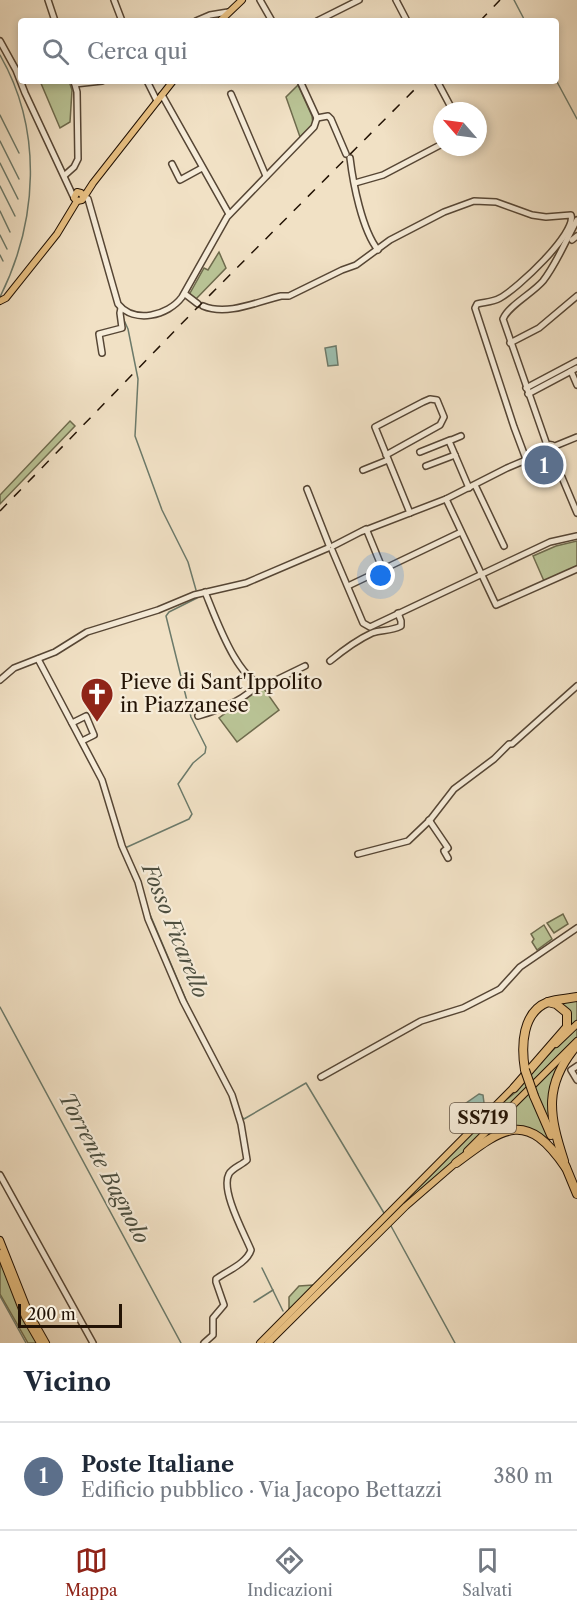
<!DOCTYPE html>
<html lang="it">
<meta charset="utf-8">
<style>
:root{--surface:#fff;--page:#f6f6f7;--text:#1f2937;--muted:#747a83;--line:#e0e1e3;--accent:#8f2418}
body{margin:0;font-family:"Libre Caslon Text",serif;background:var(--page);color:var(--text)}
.compass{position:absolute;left:433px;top:102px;width:54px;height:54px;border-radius:50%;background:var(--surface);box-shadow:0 3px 9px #0003;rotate:298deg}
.scale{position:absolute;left:18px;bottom:15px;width:104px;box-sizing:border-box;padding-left:6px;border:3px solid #231305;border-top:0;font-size:16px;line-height:21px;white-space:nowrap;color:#231305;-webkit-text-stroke:4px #f6ecd9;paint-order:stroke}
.you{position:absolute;left:381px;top:576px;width:21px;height:21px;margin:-15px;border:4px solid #fff;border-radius:50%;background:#1a73e8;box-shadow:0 0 0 9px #1a73e833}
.badge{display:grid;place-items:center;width:39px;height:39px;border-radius:50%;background:var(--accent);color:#fff;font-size:20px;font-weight:700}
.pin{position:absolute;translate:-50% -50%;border:3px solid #fff;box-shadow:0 2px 6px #0006}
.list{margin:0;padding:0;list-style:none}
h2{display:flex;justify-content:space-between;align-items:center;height:78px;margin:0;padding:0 24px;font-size:26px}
h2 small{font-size:20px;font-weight:400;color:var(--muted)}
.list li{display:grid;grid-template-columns:39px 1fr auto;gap:18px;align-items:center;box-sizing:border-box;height:108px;padding:0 24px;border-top:2px solid var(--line)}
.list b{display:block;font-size:22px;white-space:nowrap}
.list p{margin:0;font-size:20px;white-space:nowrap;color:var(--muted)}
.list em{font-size:20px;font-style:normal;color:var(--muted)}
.icon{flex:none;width:33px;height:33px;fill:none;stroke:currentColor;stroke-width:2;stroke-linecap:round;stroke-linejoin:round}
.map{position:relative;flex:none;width:577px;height:1343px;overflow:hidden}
.search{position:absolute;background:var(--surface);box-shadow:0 3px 9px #0003;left:18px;right:18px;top:18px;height:66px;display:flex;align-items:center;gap:15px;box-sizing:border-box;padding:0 21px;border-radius:6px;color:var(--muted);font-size:22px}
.sheet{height:186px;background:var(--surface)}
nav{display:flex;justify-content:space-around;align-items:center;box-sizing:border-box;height:84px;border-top:2px solid var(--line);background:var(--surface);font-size:16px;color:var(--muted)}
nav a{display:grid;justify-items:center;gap:3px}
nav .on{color:var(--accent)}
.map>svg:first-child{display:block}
</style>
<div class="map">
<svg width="577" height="1343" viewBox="0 0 577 1343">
<rect width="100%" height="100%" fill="#f1e1c5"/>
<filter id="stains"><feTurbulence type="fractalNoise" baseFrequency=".00333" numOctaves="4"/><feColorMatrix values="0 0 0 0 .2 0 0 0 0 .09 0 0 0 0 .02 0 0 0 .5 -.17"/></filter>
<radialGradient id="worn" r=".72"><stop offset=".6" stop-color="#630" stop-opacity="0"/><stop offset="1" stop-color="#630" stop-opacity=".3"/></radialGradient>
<!-- green -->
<g fill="#b9c395" stroke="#6e6b4d" stroke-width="1.5">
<path d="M 40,81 L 69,81 L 72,90 L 70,122 L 60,128 Z"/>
<path d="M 298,85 L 312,116 L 313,124 L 300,137 L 286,97 Z"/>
<path d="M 219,252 L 226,268 L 195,300 L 189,295 L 204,268 L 208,270 Z"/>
<path d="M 70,421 L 75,426 L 0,504 L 0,495 Z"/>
<path d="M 577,541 L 577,566 L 544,581 L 533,556 L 556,546 Z"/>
<path d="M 262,686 L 279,710 L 237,742 L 219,718 Z"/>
<path d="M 563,914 L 568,924 L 554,933 L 547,923 Z"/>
<path d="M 544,925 L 552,939 L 537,950 L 532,942 L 534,939 L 531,934 Z"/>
<path d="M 577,999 L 577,1021 L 567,1030 L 569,1025 L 558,1001 Z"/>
<path d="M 577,1026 L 577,1038 L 448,1168 L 277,1329 L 497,1107 L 517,1091 L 524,1079 Z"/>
<path d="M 567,1054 L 558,1071 L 552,1122 L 549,1122 L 532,1099 L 551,1139 L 549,1140 C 532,1126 510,1124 491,1134 L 489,1132 Z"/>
<path d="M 0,1259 L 37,1343 L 28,1343 L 0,1294 Z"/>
<path d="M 313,1285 L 313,1286 L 289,1310 L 289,1297 L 299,1286 Z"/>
</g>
<!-- water -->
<g fill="#9cbeae" stroke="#6c7a6a" stroke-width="1.5">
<path d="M 336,346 L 338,365 L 328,366 L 325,348 Z"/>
<path d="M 479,1094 L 483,1095 L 484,1103 L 467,1118 L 463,1118 L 459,1114 L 459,1108 Z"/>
</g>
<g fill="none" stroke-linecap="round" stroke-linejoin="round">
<!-- stream -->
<g stroke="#6c7a6a" stroke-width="1.5">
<path d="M 514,0 L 525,21"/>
<path d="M 0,55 C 43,130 38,221 0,297"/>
<path d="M 556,80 L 577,119"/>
<path d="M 0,115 L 19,153"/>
<path d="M 0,141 L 19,179"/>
<path d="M 0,163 L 18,199"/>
<path d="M 0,186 L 15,216"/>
<path d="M 0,211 L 10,232"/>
<path d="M 0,235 L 7,249"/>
<path d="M 0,255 L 3,261"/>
<path d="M 123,318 L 128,329 L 138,379 L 135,436 L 162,510 L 188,562 L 196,590"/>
<path d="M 125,848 L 189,819 L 192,814 L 178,784 L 193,763 L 205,753 L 206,747 L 191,717 L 166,616 L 169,612 L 197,598"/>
<path d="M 131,861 L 138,875"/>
<path d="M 149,912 L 190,1009"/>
<path d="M 0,1007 L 181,1343"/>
<path d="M 213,1053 L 232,1089"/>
<path d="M 241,1116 L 244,1119 L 306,1083 L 384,1213"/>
<path d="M 391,1226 L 455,1343"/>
<path d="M 262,1268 L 283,1311"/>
<path d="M 0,1296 L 26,1343"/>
<path d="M 254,1302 L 273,1290"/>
</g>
<!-- minor casing -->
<g stroke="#564635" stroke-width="8">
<g id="minor">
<path d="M 48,0 L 55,21"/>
<path d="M 114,0 L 122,21"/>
<path d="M 260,0 L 272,21"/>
<path d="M 396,0 L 407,21"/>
<path d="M 196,21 L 210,15 L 228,12"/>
<path d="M 317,21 L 359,0"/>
<path d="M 0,41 L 16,70 L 25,93 L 74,198"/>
<path d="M 147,81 L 157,101"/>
<path d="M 300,81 L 317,118"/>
<path d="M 437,81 L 453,111"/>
<path d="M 75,84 L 102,81"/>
<path d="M 231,94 L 266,176"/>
<path d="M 162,95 L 229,214"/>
<path d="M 317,118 L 328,116 L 331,119 L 346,154"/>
<path d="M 350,158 C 353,183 362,230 378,250"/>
<path d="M 172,164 L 180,180 L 202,168"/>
<path d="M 65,175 L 74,167 L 78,159 L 77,92 L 74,81"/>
<path d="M 355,183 L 383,175 L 442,144"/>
<path d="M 83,196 L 88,199 L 118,304 C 134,324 168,316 182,297 L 227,217 L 314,127 L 317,118"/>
<path d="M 572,240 L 577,236"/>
<path d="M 185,294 L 198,304"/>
<path d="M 203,306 C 227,316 257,302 281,296 L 289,296 L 342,270 L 356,265 L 390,240 L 444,212 L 474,201 L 496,202 L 532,215 L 546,217 L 571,215 C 577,233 517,289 500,298 C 493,302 485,302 477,304 L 475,308 L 514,427 L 526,459"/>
<path d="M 510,343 L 539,328 L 577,296"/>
<path d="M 102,353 L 99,334 L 122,328 L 120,313 L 121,308"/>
<path d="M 571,371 L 577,385"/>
<path d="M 526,388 L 577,361"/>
<path d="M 528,394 L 577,368"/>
<path d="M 461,436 L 449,441 L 469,488"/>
<circle cx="550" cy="450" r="5.5"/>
<path d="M 547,445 L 503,319 C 508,306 533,293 543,281 C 557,263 566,240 577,220"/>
<path d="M 555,446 L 577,437"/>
<path d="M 420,452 L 450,440"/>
<path d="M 554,453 L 558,468 L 577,513"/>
<path d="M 386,455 L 440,425 L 444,417 L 437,400 L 430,399 L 423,402 L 375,427 L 410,513"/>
<path d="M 426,466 L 455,455"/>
<path d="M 363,470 L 388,460"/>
<path d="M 475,485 L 504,546"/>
<path d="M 307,489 L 329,545"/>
<path d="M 446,499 L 496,605 L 577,569"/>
<path d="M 363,531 L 446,499 L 507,468 L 545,452"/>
<path d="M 367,531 L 383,570"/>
<path d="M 333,546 L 366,529"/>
<path d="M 332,550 L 363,623 L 370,627 L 550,542 L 577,536"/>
<path d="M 348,586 L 461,532"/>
<path d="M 205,592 C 214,613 240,690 268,684 L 305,666"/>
<path d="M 38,659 L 102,780 L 122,846 L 138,882 L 148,919 L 183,1001 L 232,1095 L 241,1124 L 247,1160 C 242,1165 232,1168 229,1174 C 220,1190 245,1235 251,1250 C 247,1263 227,1271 216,1279 L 216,1282 L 224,1305 L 213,1318 L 213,1335 L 204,1343"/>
<path d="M 330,661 C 341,652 359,639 372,633 C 382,629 389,632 401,626 L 401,621 L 398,613"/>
<path d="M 0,680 L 14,668 L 55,652 L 87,632 L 158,610 L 194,595 L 246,583 L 328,548"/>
<path d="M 198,716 C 219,710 244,701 258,684"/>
<path d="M 72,723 L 86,716 L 94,735 L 82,741"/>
<path d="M 429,820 L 448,848 L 444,851 L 448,858"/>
<path d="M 358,854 L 408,841 L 430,820 L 454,789 L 494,759 L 509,744 L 512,744 L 577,686"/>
<path d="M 577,1066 L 571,1070 L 577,1080"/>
<path d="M 321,1077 L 421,1021 L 463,1008 L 500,989 L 520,967 L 577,928"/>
<path d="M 0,1175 L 93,1343"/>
</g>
</g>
<!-- major casing -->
<g stroke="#231305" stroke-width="8">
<g id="major">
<path d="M 220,21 L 242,0"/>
<path d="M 83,196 L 81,193 L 77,192 L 74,198 L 77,201 L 82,200 L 93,183 L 173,81"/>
<path d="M 0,301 L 6,298 L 57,234 L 77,201"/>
<path d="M 556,1044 L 577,1024"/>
<path d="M 467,1151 L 577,1041"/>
<path d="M 0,1240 L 29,1313 L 46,1343"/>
<path d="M 0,1253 L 25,1317 L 40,1343"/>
<path d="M 260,1343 L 515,1086"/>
<path d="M 268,1343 L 406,1206 L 458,1161"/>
</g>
</g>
<!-- highway casing -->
<g stroke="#231305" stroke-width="10">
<g id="highway">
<path d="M 525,1070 C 521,1046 522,1012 548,1002 C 558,999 567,999 577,997"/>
<path d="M 514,1088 L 567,1027 L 567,1013 L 556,1004 L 548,1002"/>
<path d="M 534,1096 L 551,1135"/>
<path d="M 564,1161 C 549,1115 543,1085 577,1045"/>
<path d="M 456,1163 C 504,1127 526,1109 566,1168"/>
<path d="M 565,1165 L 577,1194"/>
</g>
</g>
<!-- minor -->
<use href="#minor" stroke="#f6ecd9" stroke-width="5"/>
<!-- major -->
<use href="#major" stroke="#e8c082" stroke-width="6"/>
<!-- highway -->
<use href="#highway" stroke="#e8c082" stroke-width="8"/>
<!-- rail -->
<g stroke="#231305" stroke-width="1.5" stroke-dasharray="10 10" stroke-linecap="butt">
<path d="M 480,21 L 500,0"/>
<path d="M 0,511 L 192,313 L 423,81"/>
</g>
<!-- highway-bridge casing -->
<g stroke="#231305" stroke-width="10" stroke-linecap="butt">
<path id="highway-bridge" d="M 525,1070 L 534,1096"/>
</g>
<!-- highway-bridge -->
<use href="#highway-bridge" stroke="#e8c082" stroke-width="8"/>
</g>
<!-- icons -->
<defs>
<g id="church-pin" transform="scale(1.725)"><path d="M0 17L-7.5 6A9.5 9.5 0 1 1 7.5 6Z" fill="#8f2418" stroke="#f6ecd9"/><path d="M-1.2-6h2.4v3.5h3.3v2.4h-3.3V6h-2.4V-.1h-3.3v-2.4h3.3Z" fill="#fff"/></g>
</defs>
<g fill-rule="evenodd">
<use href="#church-pin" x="97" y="694"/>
</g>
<g text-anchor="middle" stroke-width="4.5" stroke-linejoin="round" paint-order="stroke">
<!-- shield labels -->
<rect fill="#f6ecd9" stroke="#625445" stroke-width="1.5" x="450" y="1103" width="66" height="30" rx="4.5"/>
<g font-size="18" font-weight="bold" fill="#231305">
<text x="483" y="1124">SS719</text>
</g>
<!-- poi labels -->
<g font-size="20" fill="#231305" stroke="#f6ecd9" text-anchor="start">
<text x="120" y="689">Pieve di Sant'Ippolito<tspan x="120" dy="23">in Piazzanese</tspan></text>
</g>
<!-- water labels -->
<g font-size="21" font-style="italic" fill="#4d4f40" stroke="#f6ecd9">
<text transform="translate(175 931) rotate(68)" y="7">Fosso Ficarello</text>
<text transform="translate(104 1168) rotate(62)" y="7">Torrente Bagnolo</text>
</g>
</g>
<rect width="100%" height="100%" filter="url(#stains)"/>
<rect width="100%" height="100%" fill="url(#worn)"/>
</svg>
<svg class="compass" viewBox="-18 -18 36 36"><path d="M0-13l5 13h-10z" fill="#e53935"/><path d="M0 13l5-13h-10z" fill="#747a83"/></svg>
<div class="scale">200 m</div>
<div class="you"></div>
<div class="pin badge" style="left:544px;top:465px;background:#5c6f8a">1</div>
<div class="search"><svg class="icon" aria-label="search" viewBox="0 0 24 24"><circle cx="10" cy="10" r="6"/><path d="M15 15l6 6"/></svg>Cerca qui</div>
</div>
<section class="sheet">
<h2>Vicino<small></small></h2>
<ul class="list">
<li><span class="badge" style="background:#5c6f8a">1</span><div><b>Poste Italiane</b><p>Edificio pubblico · Via Jacopo Bettazzi</p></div><em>380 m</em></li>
</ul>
</section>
<nav>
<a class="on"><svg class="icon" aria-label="map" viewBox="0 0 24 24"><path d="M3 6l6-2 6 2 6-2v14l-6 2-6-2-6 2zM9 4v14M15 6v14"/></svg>Mappa</a>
<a><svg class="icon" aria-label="directions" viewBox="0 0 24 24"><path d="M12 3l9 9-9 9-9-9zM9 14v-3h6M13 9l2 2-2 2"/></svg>Indicazioni</a>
<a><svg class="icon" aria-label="saved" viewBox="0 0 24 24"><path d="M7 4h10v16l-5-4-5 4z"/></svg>Salvati</a>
</nav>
